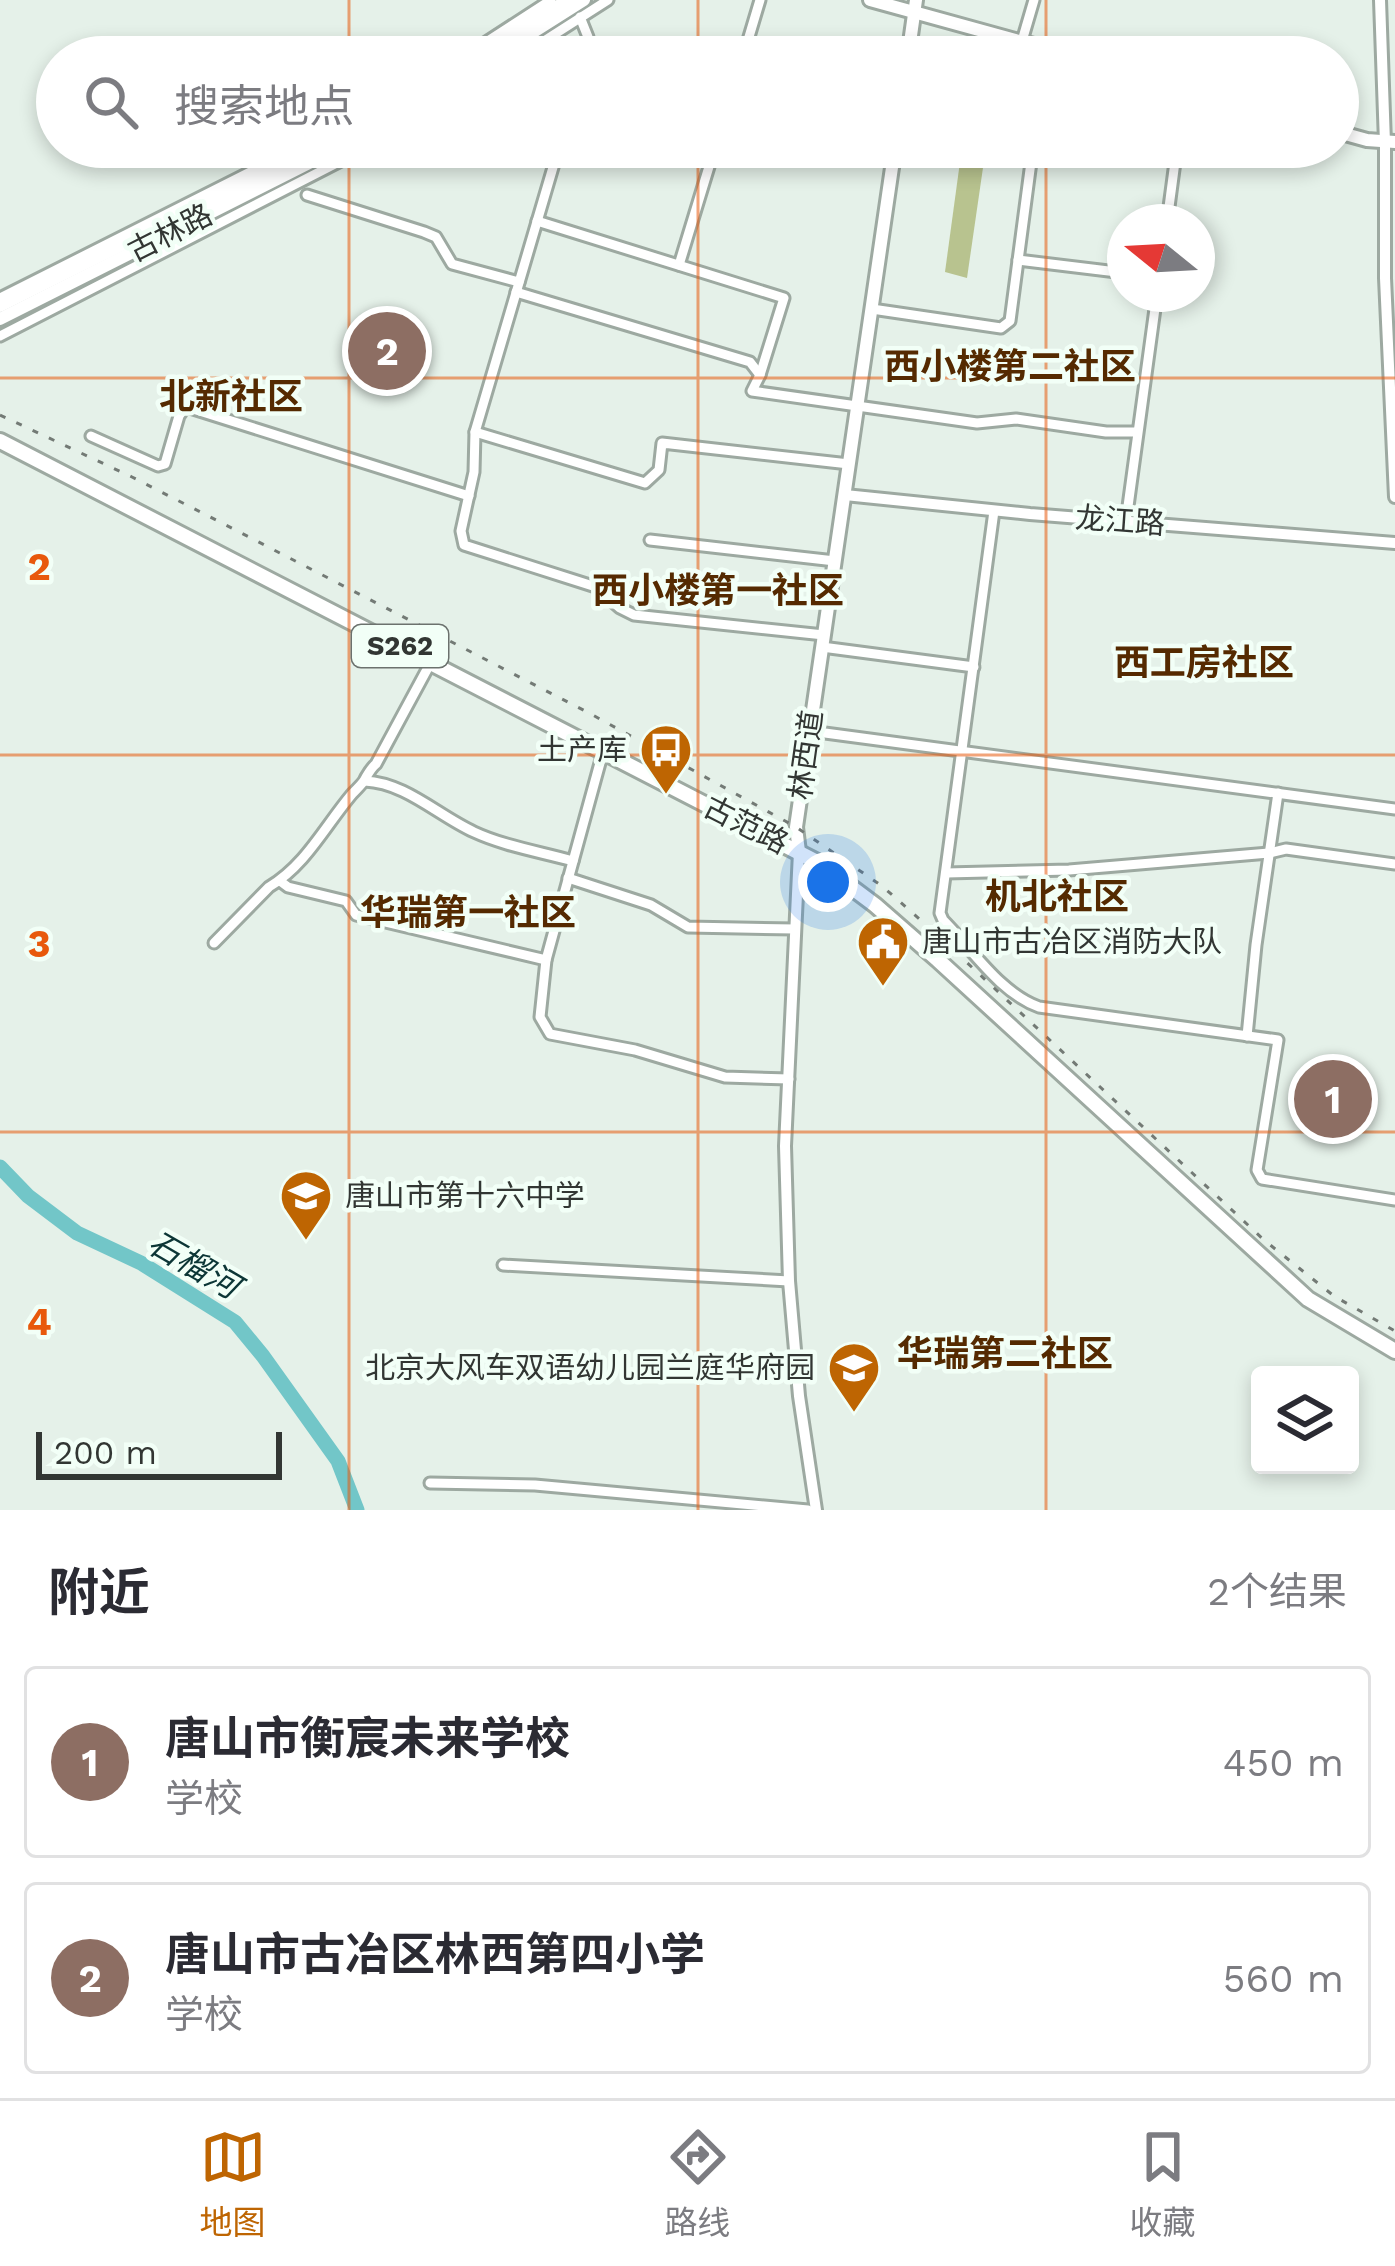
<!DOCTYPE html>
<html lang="zh">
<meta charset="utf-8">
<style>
:root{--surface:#fff;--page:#f2f2f3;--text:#2b2b33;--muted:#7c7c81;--line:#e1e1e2;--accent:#be6502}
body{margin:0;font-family:"Work Sans","Noto Sans SC",sans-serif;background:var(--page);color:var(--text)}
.controls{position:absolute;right:36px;bottom:36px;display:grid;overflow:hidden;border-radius:12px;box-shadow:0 6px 18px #0003}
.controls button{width:108px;height:108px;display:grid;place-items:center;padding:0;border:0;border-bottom:3px solid var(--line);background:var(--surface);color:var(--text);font:60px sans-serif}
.compass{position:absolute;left:1107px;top:204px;width:108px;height:108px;border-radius:50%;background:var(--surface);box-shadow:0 6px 18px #0003;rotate:288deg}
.scale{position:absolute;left:36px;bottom:30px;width:246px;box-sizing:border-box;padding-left:12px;border:6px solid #323633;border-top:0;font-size:33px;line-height:42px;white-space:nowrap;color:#323633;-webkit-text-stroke:9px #f2fff7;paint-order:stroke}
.you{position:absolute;left:828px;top:882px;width:42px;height:42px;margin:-30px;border:9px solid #fff;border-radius:50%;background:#1a73e8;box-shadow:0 0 0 18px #1a73e833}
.badge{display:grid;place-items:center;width:78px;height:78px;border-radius:50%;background:var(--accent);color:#fff;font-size:39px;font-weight:700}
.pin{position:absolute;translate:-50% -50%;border:6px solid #fff;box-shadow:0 3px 12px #0006}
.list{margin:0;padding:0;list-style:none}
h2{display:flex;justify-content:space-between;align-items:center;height:156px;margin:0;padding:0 48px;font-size:51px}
h2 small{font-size:39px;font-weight:400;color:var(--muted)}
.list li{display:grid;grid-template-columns:78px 1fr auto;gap:36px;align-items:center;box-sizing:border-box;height:192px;margin:0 24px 24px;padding:0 24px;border:3px solid var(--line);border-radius:12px}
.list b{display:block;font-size:45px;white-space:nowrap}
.list p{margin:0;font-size:39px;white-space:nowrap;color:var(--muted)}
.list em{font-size:39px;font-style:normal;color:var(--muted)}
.icon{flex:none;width:66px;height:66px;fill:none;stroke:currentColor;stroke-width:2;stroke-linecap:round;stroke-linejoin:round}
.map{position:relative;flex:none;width:1395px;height:1510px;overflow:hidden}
.search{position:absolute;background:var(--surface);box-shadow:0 6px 18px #0003;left:36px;right:36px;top:36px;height:132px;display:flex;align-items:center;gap:30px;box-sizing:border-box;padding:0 42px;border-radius:66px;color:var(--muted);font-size:45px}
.sheet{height:588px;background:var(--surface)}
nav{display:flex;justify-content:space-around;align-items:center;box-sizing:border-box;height:168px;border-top:3px solid var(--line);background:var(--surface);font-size:33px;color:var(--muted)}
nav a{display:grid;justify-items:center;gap:6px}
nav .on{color:var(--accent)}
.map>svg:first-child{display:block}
</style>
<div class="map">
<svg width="1395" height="1510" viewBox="0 0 1395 1510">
<rect width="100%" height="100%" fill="#e5f1e9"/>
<!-- garden -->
<path fill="#b8c38f" d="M 962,147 L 986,147 L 967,278 L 945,272 Z"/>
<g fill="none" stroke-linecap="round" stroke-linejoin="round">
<!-- river -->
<path stroke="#72c6c8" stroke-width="15" d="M 0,1167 L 28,1196 L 77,1233 L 141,1263 L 235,1322 L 263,1356 L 338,1461 L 357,1510"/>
<!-- minor casing -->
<g stroke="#9da9a1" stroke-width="15">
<g id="minor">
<path d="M 580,17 L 588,37 L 585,57"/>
<path d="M 1022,41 L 1034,0"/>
<path d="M 463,57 L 551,0"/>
<path d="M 519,57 L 608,0"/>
<path d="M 743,57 L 760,0"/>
<path d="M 559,147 L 475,432 L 474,472 L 461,531 L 464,545 L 596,587 L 620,608 L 634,615 L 824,635"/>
<path d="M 307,195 L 424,232 L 436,237 L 452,264 L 519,282"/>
<path d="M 537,221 L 784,298 L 760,375 L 752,391 L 977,423 L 1016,419 L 1106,432 L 1137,432"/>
<path d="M 1167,222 L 1177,147"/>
<path d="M 1018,260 L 1125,273"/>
<path d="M 679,265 L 715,147"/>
<path d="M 516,292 L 750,362 L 760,375"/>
<path d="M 0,298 L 300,147"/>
<path d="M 872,309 L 1001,328 L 1010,321 L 1033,147"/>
<path d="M 0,336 L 368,147"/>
<path d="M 475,432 L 645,483 L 659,470 L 662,443 L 849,464"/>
<path d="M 91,436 L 158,466 L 165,464 L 179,416 L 184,409 L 190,408 L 469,496"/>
<path d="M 994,511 L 940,913 L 943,920 C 972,949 1000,993 1039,1007 L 1278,1040 L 1257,1170 L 1262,1179 L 1395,1200"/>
<path d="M 1126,521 L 1157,294"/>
<path d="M 650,540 L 835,561"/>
<path d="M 822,647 L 974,667"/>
<path d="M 810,731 L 1395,809"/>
<path d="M 603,752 L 546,960 L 540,1017 L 550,1034 L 635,1050 L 725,1077 L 789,1079"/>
<path d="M 365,781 C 406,783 437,815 474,832 C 504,846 541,852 573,861"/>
<path d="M 946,873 L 1069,870 L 1269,853 L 1286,849 L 1395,864"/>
<path d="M 568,878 L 651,905 L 688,927 L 795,929"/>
<path d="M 280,881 L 288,887 L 346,901 L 356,915 L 546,960"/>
<path d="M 214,943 L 269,887 C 306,865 325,826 352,794 C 354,792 364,782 365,779 C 368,774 371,768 376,764 L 431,662"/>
<path d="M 1247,1036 L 1256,945 L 1278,793"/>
<path d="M 503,1265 L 789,1281"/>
<path d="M 430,1483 L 535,1485 L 808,1510"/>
</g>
</g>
<!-- tertiary casing -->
<g stroke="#9da9a1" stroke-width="16">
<g id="tertiary">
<path d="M 1380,0 L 1385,143 L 1385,278 L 1395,497"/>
<path d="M 845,495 L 1030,514 L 1395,543"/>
<path d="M 799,852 L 785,1146 L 789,1281 L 799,1396 L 816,1510"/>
</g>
</g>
<!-- secondary casing -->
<g stroke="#9da9a1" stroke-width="18">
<g id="secondary">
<path d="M 870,0 L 1077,57"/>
<path d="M 475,57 L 568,0"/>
<path d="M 494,57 L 584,0"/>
<path d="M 908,57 L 916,0"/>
<path d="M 1338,132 L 1367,140 L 1395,142"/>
<path d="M 0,306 L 317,147"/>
<path d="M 0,319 L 341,147"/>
<path d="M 799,852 L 796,827 L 895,147"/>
</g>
</g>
<!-- primary casing -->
<g stroke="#9da9a1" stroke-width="20">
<path id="primary" d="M 0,441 L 819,863 L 875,905 L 938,960 L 1308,1299 L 1395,1351"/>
</g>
<!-- minor -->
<use href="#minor" stroke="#fff" stroke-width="9"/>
<!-- tertiary -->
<use href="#tertiary" stroke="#fff" stroke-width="10"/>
<!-- secondary -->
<use href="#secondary" stroke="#fff" stroke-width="12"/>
<!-- primary -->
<use href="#primary" stroke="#fff" stroke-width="14"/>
<!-- rail -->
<path stroke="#737a75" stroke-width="3" stroke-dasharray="6 12" stroke-linecap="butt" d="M 0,415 L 132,477 L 218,521 L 589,713 L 796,827 L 882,886 L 932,930 L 1264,1240 L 1334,1296 L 1395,1331"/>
</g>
<!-- grid -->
<path fill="none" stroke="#e8590c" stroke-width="3" stroke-opacity="0.55" d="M 349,0 L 349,57M 698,0 L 698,57M 1046,0 L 1046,57M 349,147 L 349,1510M 698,147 L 698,1510M 1046,147 L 1046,1510M 0,378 L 1395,378M 0,755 L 1395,755M 0,1132 L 1395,1132"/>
<!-- icons -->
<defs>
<g id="bus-pin" transform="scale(2.7)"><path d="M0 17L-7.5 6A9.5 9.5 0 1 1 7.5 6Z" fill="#be6502" stroke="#f2fff7"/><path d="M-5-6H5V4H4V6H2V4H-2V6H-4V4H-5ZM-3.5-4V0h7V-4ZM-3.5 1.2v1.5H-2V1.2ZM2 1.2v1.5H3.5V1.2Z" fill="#fff"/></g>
<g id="civic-pin" transform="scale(2.7)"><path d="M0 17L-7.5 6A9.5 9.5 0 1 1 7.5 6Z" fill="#be6502" stroke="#f2fff7"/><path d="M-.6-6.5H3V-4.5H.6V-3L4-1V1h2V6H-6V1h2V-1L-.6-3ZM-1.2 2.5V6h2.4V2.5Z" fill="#fff"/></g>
<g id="school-pin" transform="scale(2.7)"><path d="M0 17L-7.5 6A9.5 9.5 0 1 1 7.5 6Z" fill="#be6502" stroke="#f2fff7"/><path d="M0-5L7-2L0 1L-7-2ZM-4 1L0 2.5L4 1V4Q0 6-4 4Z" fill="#fff"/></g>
</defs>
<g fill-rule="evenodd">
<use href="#bus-pin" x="666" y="750"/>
<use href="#civic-pin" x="883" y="942"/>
<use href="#school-pin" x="306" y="1196"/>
<use href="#school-pin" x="854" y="1368"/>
</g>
<g text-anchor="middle" stroke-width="9" stroke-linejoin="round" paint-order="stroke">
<!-- shield labels -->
<rect fill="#f2fff7" stroke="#6c726e" stroke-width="3" x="352" y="625" width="96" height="42" rx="9"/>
<g font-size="27" font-weight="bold" fill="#323633">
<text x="400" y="655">S262</text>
</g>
<!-- street labels -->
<g font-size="30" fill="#323633" stroke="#f2fff7">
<text transform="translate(170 233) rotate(-27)" y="10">古林路</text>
<text transform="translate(1120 521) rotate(4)" y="10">龙江路</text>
<text transform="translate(806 755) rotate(-82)" y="10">林西道</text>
<text transform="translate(746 825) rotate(27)" y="10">古范路</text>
</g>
<!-- poi labels -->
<g font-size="30" fill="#323633" stroke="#f2fff7" text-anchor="end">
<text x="627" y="760">土产库</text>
<text x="922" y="952" text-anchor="start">唐山市古冶区消防大队</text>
<text x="345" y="1206" text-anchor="start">唐山市第十六中学</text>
<text x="815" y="1378">北京大风车双语幼儿园兰庭华府园</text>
</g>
<!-- water labels -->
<g font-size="33" font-style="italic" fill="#0c3636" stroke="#f2fff7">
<text transform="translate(194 1264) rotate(30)" y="12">石榴河</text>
</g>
<!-- quarter labels -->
<g font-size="36" font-weight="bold" fill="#552a01" stroke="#f2fff7">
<text x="1010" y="379">西小楼第二社区</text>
<text x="231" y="409">北新社区</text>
<text x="718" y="603">西小楼第一社区</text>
<text x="1204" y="675">西工房社区</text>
<text x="1057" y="909">机北社区</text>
<text x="468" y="925">华瑞第一社区</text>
<text x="1005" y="1366">华瑞第二社区</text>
</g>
</g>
<g font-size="39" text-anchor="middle" font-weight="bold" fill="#e8590c" stroke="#f2fff7" stroke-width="9" stroke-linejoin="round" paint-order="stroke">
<text x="39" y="580">2</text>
<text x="39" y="957">3</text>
<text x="39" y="1335">4</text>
</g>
</svg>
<div class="controls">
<button><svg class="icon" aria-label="layers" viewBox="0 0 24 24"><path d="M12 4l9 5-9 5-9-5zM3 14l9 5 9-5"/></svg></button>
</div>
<svg class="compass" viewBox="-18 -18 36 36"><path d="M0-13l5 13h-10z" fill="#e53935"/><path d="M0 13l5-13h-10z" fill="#7c7c81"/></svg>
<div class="scale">200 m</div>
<div class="you"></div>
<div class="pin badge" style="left:1333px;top:1099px;background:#8d6e63">1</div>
<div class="pin badge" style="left:387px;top:351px;background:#8d6e63">2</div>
<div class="search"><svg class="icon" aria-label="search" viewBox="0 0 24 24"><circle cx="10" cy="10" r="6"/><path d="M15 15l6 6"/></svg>搜索地点</div>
</div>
<section class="sheet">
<h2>附近<small>2个结果</small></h2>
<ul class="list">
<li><span class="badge" style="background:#8d6e63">1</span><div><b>唐山市衡宸未来学校</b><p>学校</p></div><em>450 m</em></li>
<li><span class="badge" style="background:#8d6e63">2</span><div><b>唐山市古冶区林西第四小学</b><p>学校</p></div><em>560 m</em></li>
</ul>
</section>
<nav>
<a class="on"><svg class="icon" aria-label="map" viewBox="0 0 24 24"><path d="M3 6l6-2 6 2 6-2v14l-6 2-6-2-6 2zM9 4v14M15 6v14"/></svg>地图</a>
<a><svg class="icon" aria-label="directions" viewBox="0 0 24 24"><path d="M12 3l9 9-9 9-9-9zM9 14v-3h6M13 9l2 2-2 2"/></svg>路线</a>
<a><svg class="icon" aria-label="saved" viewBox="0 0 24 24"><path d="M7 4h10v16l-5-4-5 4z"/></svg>收藏</a>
</nav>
